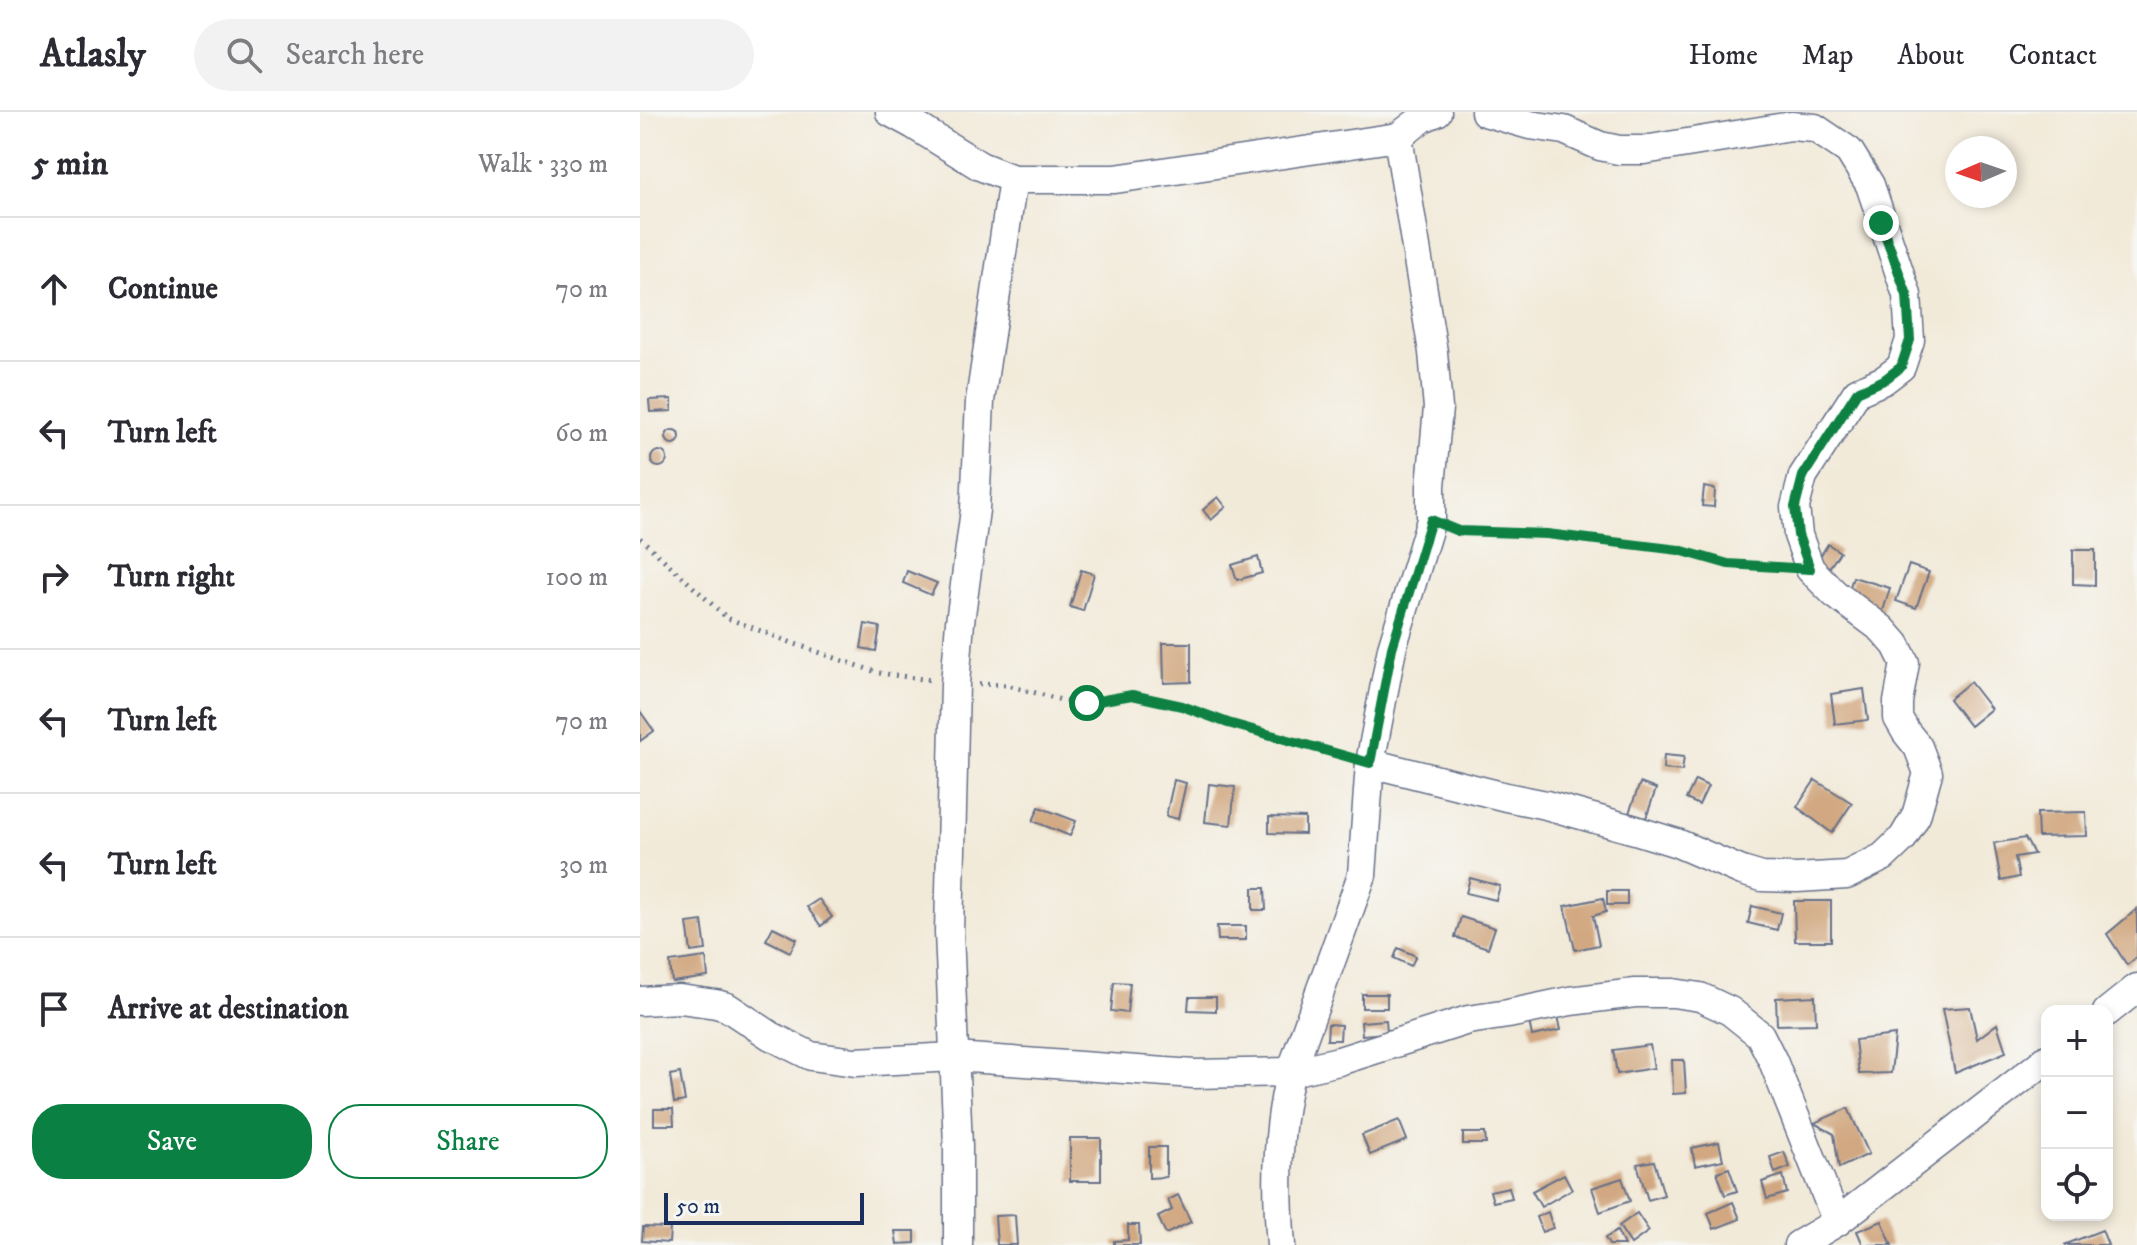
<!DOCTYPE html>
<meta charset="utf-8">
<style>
:root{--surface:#fff;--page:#f2f2f3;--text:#2b2b33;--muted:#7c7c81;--line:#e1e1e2;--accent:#0b8043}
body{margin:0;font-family:"IM FELL DW Pica",serif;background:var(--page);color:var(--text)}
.controls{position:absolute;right:24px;bottom:24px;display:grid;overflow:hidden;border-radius:16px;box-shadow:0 4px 12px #0003}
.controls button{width:72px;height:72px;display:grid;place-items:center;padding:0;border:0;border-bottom:2px solid var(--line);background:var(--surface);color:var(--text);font:40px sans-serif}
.compass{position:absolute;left:1305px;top:24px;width:72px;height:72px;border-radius:50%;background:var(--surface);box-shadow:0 4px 12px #0003;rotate:268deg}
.scale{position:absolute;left:24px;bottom:20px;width:200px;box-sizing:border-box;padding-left:8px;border:4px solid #1b2f5e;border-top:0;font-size:22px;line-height:28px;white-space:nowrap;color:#1b2f5e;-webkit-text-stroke:6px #f6f6f2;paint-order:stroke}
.stop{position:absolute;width:24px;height:24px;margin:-18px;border:6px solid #0b8043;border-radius:50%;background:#fff}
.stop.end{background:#0b8043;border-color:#fff;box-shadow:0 2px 8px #0008}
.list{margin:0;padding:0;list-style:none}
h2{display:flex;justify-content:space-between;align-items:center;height:104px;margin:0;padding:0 32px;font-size:34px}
h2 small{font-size:26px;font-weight:400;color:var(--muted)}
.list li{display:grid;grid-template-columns:52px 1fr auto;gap:24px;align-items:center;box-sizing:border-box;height:144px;padding:0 32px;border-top:2px solid var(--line)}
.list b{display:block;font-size:30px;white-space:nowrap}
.list em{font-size:26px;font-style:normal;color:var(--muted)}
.actions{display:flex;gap:16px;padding:24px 32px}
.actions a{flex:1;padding:18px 0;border:2px solid var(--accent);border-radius:32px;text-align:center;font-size:28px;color:var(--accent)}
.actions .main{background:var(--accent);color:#fff}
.icon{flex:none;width:44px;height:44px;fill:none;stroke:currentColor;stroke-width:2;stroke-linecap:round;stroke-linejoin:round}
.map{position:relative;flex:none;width:1497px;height:1133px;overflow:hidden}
header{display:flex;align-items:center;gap:48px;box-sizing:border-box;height:112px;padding:0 40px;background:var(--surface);border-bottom:2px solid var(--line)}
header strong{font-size:38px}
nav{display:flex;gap:44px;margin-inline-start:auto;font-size:28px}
.search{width:560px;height:72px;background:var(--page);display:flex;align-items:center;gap:20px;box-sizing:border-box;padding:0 28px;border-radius:44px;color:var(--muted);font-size:30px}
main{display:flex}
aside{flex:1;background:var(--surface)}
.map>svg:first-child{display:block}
</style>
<header>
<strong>Atlasly</strong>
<div class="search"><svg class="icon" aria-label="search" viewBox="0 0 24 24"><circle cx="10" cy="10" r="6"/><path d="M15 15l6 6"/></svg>Search here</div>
<nav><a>Home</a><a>Map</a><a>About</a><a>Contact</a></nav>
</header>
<main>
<aside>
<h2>5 min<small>Walk · 330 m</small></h2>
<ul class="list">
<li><svg class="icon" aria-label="ahead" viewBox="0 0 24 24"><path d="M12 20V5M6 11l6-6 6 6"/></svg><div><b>Continue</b></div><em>70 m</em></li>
<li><svg class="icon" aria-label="left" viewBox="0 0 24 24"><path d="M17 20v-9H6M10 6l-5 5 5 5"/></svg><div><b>Turn left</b></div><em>60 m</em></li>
<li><svg class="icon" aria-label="right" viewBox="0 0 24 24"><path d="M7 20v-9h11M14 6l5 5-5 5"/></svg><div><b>Turn right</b></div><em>100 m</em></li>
<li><svg class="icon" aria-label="left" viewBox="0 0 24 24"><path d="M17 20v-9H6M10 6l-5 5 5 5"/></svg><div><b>Turn left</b></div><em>70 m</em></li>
<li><svg class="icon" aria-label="left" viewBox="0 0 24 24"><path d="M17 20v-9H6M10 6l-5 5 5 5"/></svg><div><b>Turn left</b></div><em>30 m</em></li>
<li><svg class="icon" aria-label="arrive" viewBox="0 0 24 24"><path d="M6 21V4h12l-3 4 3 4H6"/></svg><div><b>Arrive at destination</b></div></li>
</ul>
<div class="actions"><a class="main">Save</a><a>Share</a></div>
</aside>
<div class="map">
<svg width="1497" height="1133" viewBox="0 0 1497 1133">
<rect width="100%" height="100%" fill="#f6f6f2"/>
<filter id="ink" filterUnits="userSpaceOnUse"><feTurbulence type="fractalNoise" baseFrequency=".0125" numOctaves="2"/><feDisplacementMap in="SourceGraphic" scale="16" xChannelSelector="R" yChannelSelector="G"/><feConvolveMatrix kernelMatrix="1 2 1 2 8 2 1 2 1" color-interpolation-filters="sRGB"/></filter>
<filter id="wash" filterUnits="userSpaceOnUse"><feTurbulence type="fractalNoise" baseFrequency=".006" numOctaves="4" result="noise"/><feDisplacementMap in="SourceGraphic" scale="32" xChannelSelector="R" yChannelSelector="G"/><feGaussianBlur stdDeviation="1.8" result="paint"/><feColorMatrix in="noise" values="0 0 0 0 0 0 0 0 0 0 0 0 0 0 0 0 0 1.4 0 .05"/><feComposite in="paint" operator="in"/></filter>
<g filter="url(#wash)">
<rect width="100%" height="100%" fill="#f2ead9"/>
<g id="blocks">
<!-- building -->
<g fill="#d1a881">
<path d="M 32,287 L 32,299 L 10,300 L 9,288 Z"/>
<circle cx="33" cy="325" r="7"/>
<circle cx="19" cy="347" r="8"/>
<path d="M 1064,375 L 1075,377 L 1074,395 L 1062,394 Z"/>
<path d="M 578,385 L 586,395 L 571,408 L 563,398 Z"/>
<path d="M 1188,432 L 1200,440 L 1185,462 L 1174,454 Z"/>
<path d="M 1433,438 L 1455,438 L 1455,473 L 1433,472 Z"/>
<path d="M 618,445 L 622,461 L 597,468 L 592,453 Z"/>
<path d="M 1269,453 L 1289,460 L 1276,496 L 1256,489 Z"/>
<path d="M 441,458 L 454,462 L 443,499 L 430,495 Z"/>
<path d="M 267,459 L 297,471 L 291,483 L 263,471 Z"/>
<path d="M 1213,465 L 1250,476 L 1243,499 L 1206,488 Z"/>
<path d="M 225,512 L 240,515 L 236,539 L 221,536 Z"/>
<path d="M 523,531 L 551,531 L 551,570 L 524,571 Z"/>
<path d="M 1330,570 L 1351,597 L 1330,614 L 1309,587 Z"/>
<path d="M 1224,577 L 1228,608 L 1195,612 L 1191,582 Z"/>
<path d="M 0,599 L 14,619 L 0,629 Z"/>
<path d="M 1024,643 L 1044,645 L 1042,659 L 1023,657 Z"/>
<path d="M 534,668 L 546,671 L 538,707 L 526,704 Z"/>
<path d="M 1055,668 L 1068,674 L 1059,693 L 1046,687 Z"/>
<path d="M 1175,668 L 1212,691 L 1192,721 L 1157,695 Z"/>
<path d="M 1000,671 L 1016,677 L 1006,706 L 989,701 Z"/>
<path d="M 569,672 L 595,675 L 591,713 L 565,710 Z"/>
<path d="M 399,695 L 436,709 L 430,724 L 393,709 Z"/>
<path d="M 1446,700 L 1447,724 L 1398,725 L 1397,701 Z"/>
<path d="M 629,705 L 665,706 L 665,722 L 629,721 Z"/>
<path d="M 1385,726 L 1394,742 L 1375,745 L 1379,765 L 1361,769 L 1354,731 Z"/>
<path d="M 830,766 L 860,774 L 856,788 L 826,781 Z"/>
<path d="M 613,776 L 625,776 L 626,798 L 613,798 Z"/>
<rect x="967" y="779" width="20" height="14"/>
<path d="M 963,786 L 966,800 L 953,804 L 959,833 L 935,838 L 925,794 Z"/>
<path d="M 179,787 L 192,805 L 181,814 L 167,795 Z"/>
<path d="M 1154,789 L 1191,789 L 1191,829 L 1155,829 Z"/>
<path d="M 1112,794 L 1141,801 L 1137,818 L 1108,811 Z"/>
<path d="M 1497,797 L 1497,845 L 1487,853 L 1467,822 Z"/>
<path d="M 821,805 L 855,816 L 848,836 L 815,825 Z"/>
<path d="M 62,809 L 66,838 L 51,840 L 47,811 Z"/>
<path d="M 577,814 L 606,814 L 606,828 L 578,828 Z"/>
<path d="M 133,815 L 157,827 L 150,840 L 126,828 Z"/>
<path d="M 758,836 L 776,844 L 771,854 L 754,846 Z"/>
<path d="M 66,845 L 68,865 L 32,870 L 30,850 Z"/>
<path d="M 474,870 L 490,871 L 487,901 L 471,899 Z"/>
<rect x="722" y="882" width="25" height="14"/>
<path d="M 1175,884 L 1176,912 L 1137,913 L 1136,886 Z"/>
<path d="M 549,885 L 576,885 L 576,899 L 548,898 Z"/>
<path d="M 1330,895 L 1337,927 L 1357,912 L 1366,940 L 1315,961 L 1302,897 Z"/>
<path d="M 918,904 L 921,918 L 892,924 L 889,909 Z"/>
<path d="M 746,908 L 747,921 L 722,923 L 721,910 Z"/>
<path d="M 688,912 L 701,913 L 700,928 L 687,928 Z"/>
<path d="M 1255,923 L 1251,961 L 1219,962 L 1215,928 Z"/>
<path d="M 1010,933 L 1014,956 L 977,962 L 973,938 Z"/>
<path d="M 1032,948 L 1044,948 L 1046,981 L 1033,982 Z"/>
<path d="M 40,961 L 45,989 L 34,991 L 30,963 Z"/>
<path d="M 1208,996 L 1229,1042 L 1199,1056 L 1194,1022 L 1174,1011 Z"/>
<path d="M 14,997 L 33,997 L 34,1013 L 14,1013 Z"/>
<path d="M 759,1008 L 767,1028 L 730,1043 L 722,1023 Z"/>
<path d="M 823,1021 L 845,1021 L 846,1032 L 823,1032 Z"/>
<rect x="430" y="1026" width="31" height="43"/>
<path d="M 1079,1030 L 1083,1048 L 1055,1054 L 1052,1036 Z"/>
<path d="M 509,1035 L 526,1035 L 526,1065 L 509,1066 Z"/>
<path d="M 1144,1040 L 1150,1055 L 1135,1061 L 1130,1045 Z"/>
<path d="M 1014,1049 L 1024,1083 L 1008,1088 L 997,1052 Z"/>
<path d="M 1089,1056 L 1097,1079 L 1085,1083 L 1077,1060 Z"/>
<path d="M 924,1062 L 932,1077 L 901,1095 L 892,1079 Z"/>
<path d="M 1143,1063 L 1147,1081 L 1127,1087 L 1122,1070 Z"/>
<path d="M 982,1066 L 990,1089 L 960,1100 L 952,1076 Z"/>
<path d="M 869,1075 L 872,1086 L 853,1090 L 850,1079 Z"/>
<path d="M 538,1083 L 551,1110 L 526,1122 L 518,1105 L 532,1098 L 528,1088 Z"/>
<path d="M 1093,1090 L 1100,1107 L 1074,1117 L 1068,1101 Z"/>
<path d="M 908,1100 L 913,1116 L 902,1120 L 896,1105 Z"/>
<path d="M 997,1101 L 1009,1119 L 991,1132 L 979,1114 Z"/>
<path d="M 375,1103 L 377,1133 L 357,1133 L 355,1104 Z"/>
<path d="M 1242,1109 L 1252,1133 L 1223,1133 L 1217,1119 Z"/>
<path d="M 488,1113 L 499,1113 L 500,1133 L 474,1133 L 474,1129 L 488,1128 Z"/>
<path d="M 3,1115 L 30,1116 L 29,1131 L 2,1129 Z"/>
<path d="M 1462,1118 L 1468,1133 L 1424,1133 Z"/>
<path d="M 255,1119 L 275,1119 L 275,1131 L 257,1132 Z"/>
<path d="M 977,1119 L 984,1133 L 969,1133 L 965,1126 Z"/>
</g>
</g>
</g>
<g filter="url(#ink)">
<use href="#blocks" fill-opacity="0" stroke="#667089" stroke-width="2"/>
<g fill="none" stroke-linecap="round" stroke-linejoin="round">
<!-- minor casing -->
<g stroke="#667089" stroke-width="31">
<g id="minor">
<path d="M 250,0 L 274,13 L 340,54 L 373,67 L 475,67 L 758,25 L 783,6 L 797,0"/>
<path d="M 730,651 L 866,685 L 906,693 L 995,718 L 1037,731 L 1102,759 L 1122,765 L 1157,766 L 1207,763 L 1243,745 L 1263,726 L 1276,704 L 1288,661 L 1278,635 L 1266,620 L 1258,606 L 1258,590 L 1265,551 L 1256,533 L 1242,517 L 1195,482 L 1170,457 L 1158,423 L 1155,395 L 1163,364 L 1217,280 L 1244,268 L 1261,255 L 1270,228 L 1267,183 L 1230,73 L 1209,39 L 1175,16 L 1151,14 L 1004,38 L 979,38 L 960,34 L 924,18 L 890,13 L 845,0"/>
<path d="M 0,889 L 40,887 L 76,892 L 87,895 L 131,924 L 171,944 L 215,950 L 315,945 L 554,962 L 651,960 L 699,949 L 828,908 L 868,902 L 930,889 L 995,881 L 1033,881 L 1060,885 L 1090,899 L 1120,923 L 1133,949 L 1197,1110"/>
<path d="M 1467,900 L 1497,876"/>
<path d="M 318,1133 L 318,1034 L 309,820 L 315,572 L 320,510 L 335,398 L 340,289 L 373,67"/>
<path d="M 641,1133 C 636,1075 636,1016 651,960 L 722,763 L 730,651 L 752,536 L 791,408 L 791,374 L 798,296 L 793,240 L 758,25"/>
<path d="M 1158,1133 L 1197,1110 L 1407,947"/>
</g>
</g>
<!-- path -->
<g stroke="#667089" stroke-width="5" stroke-dasharray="2 6" stroke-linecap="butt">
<path d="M 814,417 L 818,419 L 907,422 L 1039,438 L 1088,452 L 1144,455"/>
<path d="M 0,426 L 87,506 L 155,532 L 239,561 L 290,568"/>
<path d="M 339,572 L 367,573 L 425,589 L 447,591 L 492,583 L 542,594 L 588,611 L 706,644"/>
</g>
<!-- minor -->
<use href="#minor" stroke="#fff" stroke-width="28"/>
</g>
</g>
<g fill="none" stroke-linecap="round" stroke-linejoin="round" filter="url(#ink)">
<!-- route -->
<path stroke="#0b8043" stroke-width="10" d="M 447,591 L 492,583 L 542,594 L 588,611 L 730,651 L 752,536 L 791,408 L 818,419 L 907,422 L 1039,438 L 1088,452 L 1170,457 L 1158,423 L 1155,395 L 1163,364 L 1217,280 L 1244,268 L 1261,255 L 1270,228 L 1267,183 L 1241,111"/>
</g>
</svg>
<div class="controls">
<button>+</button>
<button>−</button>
<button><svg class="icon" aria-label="locate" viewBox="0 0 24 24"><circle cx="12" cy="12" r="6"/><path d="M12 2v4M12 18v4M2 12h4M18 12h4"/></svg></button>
</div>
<svg class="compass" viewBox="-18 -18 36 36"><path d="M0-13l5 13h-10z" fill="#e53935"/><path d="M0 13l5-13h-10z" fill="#7c7c81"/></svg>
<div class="scale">50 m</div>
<div class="stop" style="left:447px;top:591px"></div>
<div class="stop end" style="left:1241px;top:111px"></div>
</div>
</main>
